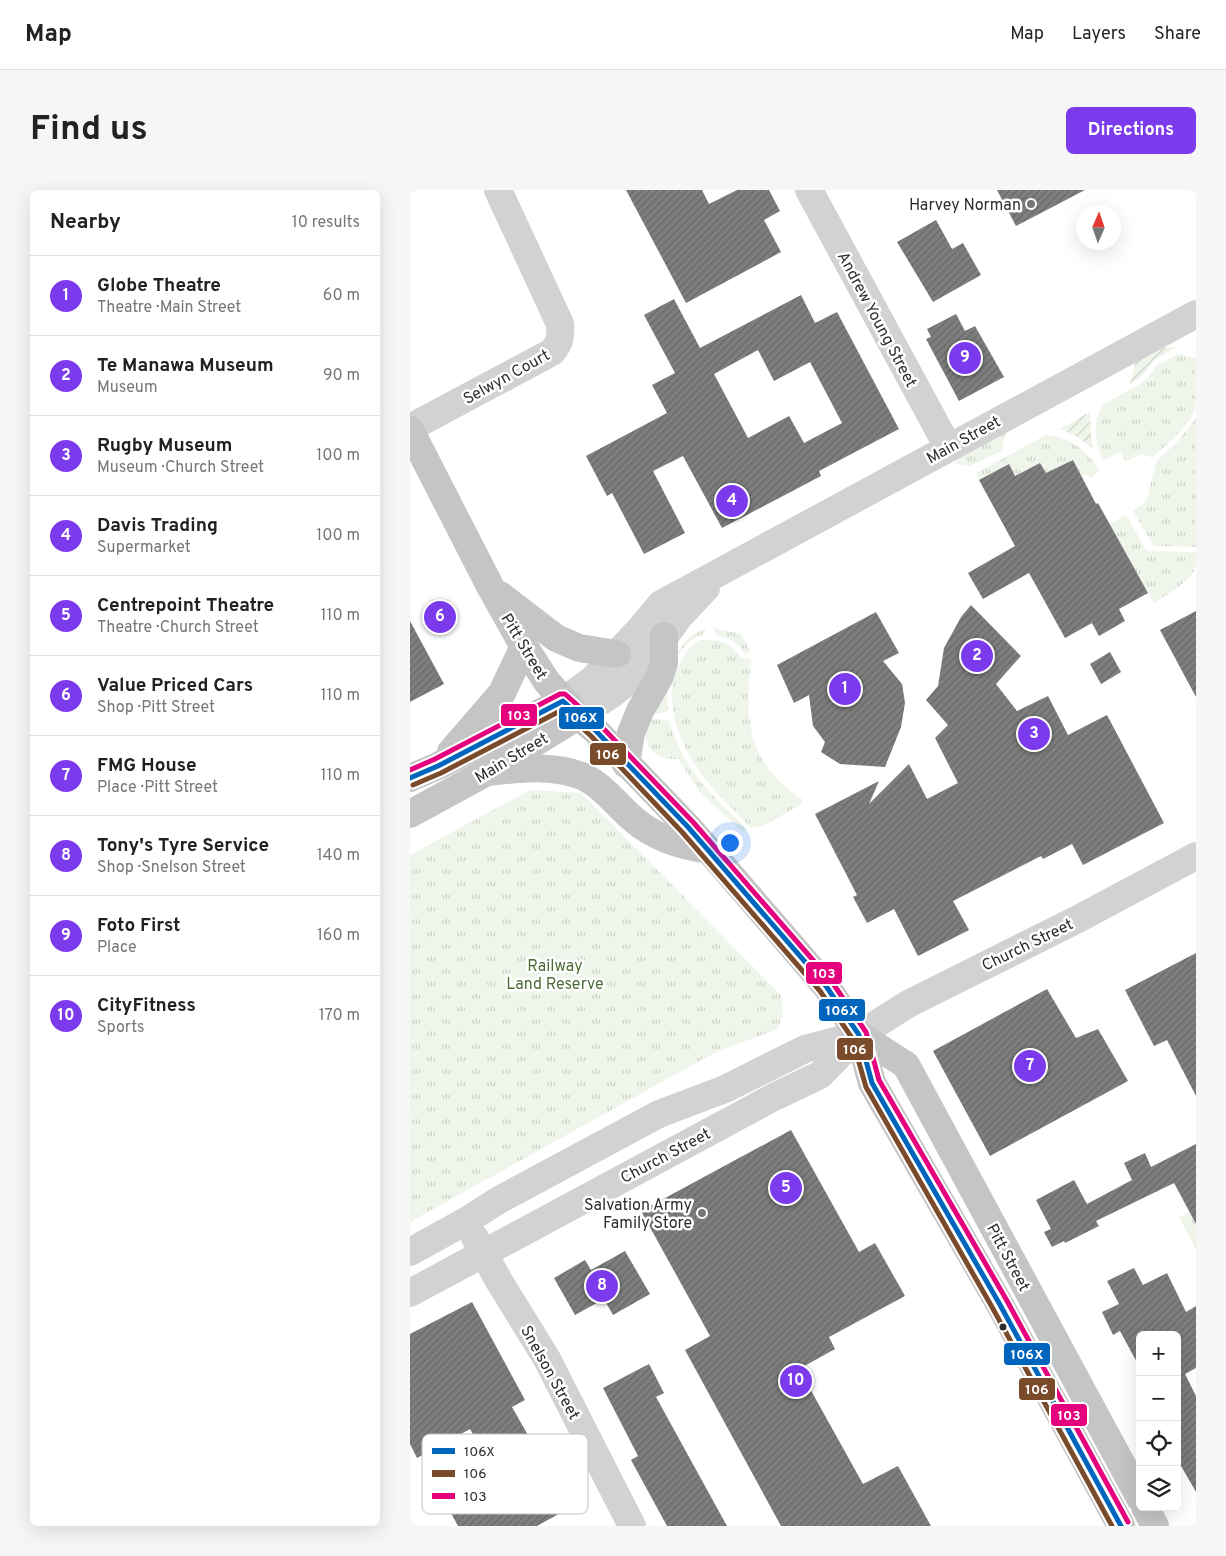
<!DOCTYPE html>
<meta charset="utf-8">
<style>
:root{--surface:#fff;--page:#f6f6f6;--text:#222;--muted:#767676;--line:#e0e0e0;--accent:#7c3aed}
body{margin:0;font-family:Overpass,sans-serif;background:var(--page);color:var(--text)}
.controls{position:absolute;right:15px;bottom:15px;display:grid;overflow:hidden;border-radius:8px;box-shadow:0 5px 20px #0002}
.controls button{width:45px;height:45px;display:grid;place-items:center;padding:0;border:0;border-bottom:1px solid var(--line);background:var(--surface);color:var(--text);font:25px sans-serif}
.compass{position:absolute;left:666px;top:15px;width:45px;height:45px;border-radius:50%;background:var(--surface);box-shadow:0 5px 20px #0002;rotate:2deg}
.you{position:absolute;left:319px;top:652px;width:18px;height:18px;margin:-12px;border:4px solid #fff;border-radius:50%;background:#1a73e8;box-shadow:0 0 0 8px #1a73e833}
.badge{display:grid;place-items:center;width:32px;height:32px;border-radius:50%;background:var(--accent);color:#fff;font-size:16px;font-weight:700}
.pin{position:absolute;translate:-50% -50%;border:2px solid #fff;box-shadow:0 1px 5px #0006}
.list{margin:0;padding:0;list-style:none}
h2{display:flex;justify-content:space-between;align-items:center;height:65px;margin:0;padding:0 20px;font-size:21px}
h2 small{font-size:16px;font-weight:400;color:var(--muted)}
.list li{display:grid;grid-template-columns:32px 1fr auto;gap:15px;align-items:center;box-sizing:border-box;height:80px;padding:0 20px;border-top:1px solid var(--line)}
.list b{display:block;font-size:19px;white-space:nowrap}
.list p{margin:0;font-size:16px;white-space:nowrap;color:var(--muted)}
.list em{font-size:16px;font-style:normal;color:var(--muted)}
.icon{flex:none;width:28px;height:28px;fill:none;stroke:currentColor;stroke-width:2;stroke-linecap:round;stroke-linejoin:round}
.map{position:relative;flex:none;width:786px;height:1336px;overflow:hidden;border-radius:8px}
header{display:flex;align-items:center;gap:30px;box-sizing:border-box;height:70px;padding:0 25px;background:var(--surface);border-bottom:1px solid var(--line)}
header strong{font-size:24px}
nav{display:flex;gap:28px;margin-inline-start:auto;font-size:18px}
.intro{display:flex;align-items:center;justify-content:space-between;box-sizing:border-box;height:120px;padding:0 30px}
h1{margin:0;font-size:35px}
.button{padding:12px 22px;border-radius:8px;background:var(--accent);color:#fff;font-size:18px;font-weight:700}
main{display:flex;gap:30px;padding:0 30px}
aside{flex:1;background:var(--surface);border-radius:8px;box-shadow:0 5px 20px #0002}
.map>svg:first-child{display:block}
</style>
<header>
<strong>Map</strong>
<nav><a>Map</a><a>Layers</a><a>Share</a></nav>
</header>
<div class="intro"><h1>Find us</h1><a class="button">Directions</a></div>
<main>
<aside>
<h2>Nearby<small>10 results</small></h2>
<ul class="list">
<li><span class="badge">1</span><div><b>Globe Theatre</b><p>Theatre · Main Street</p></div><em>60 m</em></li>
<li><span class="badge">2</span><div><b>Te Manawa Museum</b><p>Museum</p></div><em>90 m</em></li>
<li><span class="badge">3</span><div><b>Rugby Museum</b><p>Museum · Church Street</p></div><em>100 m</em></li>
<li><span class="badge">4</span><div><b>Davis Trading</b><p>Supermarket</p></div><em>100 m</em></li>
<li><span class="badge">5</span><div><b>Centrepoint Theatre</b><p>Theatre · Church Street</p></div><em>110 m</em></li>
<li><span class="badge">6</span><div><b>Value Priced Cars</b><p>Shop · Pitt Street</p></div><em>110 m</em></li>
<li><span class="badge">7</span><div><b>FMG House</b><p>Place · Pitt Street</p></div><em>110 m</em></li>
<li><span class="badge">8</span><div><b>Tony's Tyre Service</b><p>Shop · Snelson Street</p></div><em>140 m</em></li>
<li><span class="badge">9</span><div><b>Foto First</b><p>Place</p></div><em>160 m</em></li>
<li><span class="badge">10</span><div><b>CityFitness</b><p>Sports</p></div><em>170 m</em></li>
</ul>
</aside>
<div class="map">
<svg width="786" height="1336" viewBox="0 0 786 1336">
<defs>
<pattern id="grass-tufts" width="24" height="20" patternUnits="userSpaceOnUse" patternTransform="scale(1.25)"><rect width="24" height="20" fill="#eff5ea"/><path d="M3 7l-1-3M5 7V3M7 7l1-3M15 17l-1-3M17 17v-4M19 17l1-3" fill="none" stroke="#cdd2c9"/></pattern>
<pattern id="garden-furrows" width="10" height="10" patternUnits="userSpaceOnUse" patternTransform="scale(1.25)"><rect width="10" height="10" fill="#eff5ea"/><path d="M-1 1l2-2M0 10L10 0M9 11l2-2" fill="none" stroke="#cdd2c9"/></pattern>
<pattern id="building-hatch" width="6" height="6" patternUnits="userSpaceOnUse" patternTransform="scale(1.25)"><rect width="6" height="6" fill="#7e7e7e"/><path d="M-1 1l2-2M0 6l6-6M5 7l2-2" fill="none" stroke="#686868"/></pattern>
</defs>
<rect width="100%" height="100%" fill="#fff"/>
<!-- grass -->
<g fill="url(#grass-tufts)">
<path d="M 768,164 L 786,168 C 786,179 786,212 785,220 C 778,237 756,255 743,267 L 731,264 L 716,272 L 710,262 L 693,271 C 685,254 682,229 694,214 L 732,193 L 739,187 L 746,176 Z"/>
<path d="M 786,228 L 786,357 L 744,356 L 723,321 L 733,314 L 737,309 L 746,272 L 769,250 Z"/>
<path d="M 596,241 L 591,261 L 560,276 L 545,274 L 550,265 Z"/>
<path d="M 636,245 C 660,247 676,260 690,280 L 681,288 L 676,284 L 672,286 L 663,270 L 636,283 L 630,273 L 605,286 L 599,274 L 569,290 L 566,283 Z"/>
<path d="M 716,325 L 737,361 L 786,362 C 786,366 786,371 786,375 C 784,390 756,405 744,413 L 699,334 Z"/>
<path d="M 304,438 L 331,444 L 340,461 L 338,463 L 335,464 C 327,452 319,448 306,445 Z"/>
<path d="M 296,439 L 294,444 C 264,453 255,491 258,519 C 253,526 246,523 239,522 C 248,502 262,466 276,451 C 281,445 288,441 296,439 Z"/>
<path d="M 290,450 C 308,449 320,451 330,467 L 341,469 C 334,529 337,573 392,609 L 392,614 L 353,636 L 341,638 C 306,602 269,569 263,517 C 261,504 261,492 267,480 C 274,466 277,458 290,450 Z"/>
<path d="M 236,527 C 244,530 252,529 259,531 C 275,583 300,603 337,639 L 333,642 L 289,601 L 268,569 C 240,570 232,553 236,527 Z"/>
<path d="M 120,600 L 171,603 L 371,805 L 373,824 L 368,839 L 309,861 L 295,868 L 0,1032 L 0,665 Z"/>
<path d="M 786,1019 L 786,1059 L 769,1027 Z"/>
</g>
<!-- garden -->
<g fill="url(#garden-furrows)">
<path d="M 757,157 L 767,157 L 744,170 L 733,185 L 720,194 L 726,170 L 748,159 Z"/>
<path d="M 680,223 L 682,258 L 668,247 L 650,239 L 676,224 Z"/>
</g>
<!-- building -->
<g fill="url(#building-hatch)" fill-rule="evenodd">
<path d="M 216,0 L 292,0 L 299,14 L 327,0 L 359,0 L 370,21 L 354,30 L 371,62 L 276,113 Z"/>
<path d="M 587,0 L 675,0 L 606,36 Z"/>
<path d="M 526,30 L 542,59 L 553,53 L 571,85 L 523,112 L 487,52 Z"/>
<path d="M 391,105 L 405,133 L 427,122 L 489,239 L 409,281 L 411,286 L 312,338 L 273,266 L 243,281 L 275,343 L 234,364 L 202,303 L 197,306 L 176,266 L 257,223 L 242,195 L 265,183 L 234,125 L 264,109 L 290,158 ZM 348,160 L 364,191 L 400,172 L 432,233 L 394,253 L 379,226 L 338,248 L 304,184 Z"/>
<path d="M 546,124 L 555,141 L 565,136 L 594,187 L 549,211 L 516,149 L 521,147 L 517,139 Z"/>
<path d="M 663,270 L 686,314 L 688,313 L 738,403 L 709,419 L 715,431 L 689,446 L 682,433 L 655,448 L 619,383 L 573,409 L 558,383 L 605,356 L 569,290 L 599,274 L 605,286 L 630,273 L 636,283 Z"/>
<path d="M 561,415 L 611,466 L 586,494 L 607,521 L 638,506 L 658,545 L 697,525 L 754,633 L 673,675 L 662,654 L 633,669 L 631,666 L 543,711 L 559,740 L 508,766 L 484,719 L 457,733 L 443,707 L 447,705 L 405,624 L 469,591 L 459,614 L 499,574 L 517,609 L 548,593 L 525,548 L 538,535 L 516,510 L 528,496 L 534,458 L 551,427 Z"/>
<path d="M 786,421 L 786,507 L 750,440 Z"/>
<path d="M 466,422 L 489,463 L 473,471 L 492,494 L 495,513 L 491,537 L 475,577 L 430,574 L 411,562 L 415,552 L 403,536 L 399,505 L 384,513 L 367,475 Z"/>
<path d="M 0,431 L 34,494 L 0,512 Z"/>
<path d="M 700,462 L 711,482 L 691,494 L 680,474 Z"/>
<path d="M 786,763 L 786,906 L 757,850 L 744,856 L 715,800 Z"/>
<path d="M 637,799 L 666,848 L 688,839 L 718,891 L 580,966 L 523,861 Z"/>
<path d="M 381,940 L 449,1062 L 465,1053 L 495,1106 L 419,1147 L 425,1159 L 389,1179 L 453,1294 L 488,1276 L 521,1336 L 371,1336 L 275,1160 L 300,1146 L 231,1021 Z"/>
<path d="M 786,954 L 786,1034 L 764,993 L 686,1031 L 689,1036 L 655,1053 L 654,1051 L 642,1057 L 634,1042 L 641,1039 L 626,1010 L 664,990 L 677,1014 L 722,990 L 714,973 L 735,963 L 741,977 Z"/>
<path d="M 215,1061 L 240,1104 L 203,1125 L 194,1109 L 165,1125 L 144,1088 L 175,1070 L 181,1080 Z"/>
<path d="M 724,1078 L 733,1095 L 757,1083 L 776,1122 L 786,1116 L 786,1178 L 775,1184 L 786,1206 L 786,1302 L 767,1269 L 767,1145 L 730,1145 L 730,1178 L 710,1141 L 703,1145 L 692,1122 L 709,1114 L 697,1091 Z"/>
<path d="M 62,1112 L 115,1210 L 102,1217 L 131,1268 L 144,1261 L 172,1311 L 127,1336 L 48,1336 L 37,1316 L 89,1290 L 60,1239 L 7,1268 L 0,1254 L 0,1144 Z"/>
<path d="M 239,1174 L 254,1203 L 246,1207 L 317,1336 L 257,1336 L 221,1270 L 228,1266 L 193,1198 Z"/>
</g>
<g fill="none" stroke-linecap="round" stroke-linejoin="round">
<!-- minor -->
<g stroke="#d2d2d2" stroke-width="28">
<path d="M 399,0 L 538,257"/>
<path d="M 0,238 L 142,162 C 150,153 151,146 150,134 L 88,0"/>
<path d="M 153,511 L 182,490 L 230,439 L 251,414 L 786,124"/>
<path d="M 168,526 L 202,504 L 217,492 L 238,470 L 268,428 L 296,398"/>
<path d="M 65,1048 L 89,1091 L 137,1169 L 222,1336"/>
<path d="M 0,1062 L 56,1031 L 89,1010 L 249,924 L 315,899 L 395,859 L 448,845"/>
<path d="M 0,1103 L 364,907 L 410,885 L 449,845 L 498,814 L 668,729 L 786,666"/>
</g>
<!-- major -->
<g stroke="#c5c5c5" stroke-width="28">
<path d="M 0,240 L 81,398 L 109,448 L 137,492 L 168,526 L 186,541 L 278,637 L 311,674 L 416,796 L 449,845 L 462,893 L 589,1113 L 711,1336"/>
<path d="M 90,405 L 146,448 L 169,458 L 207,464"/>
<path d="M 41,562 L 92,503 L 114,456"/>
<path d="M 216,574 L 221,543 L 230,521 L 250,486 L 254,473 L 254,446"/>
<path d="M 77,582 C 108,579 142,574 172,586 C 191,594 206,614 222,628 C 244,648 270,655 298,660"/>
<path d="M 0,588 L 28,576 L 153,511"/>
<path d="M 0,624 L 77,582 L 168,526"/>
<path d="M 449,845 L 496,875 L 730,1308"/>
<path d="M 735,1317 L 745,1336"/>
</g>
<!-- bus-1 casing -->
<g stroke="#fff" stroke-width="9">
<path id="bus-1" d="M 0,588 L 28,576 L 153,511 L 186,541 L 278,637 L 416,796 L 449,845 L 462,893 L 589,1113 L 711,1336"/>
</g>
<!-- bus-2 casing -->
<g stroke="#fff" stroke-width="9">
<path id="bus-2" d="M 3,595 L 31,583 L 152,520 L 181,546 L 272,642 L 410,801 L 442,848 L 456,897 L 582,1117 L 702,1336"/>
</g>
<!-- bus-3 casing -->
<g stroke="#fff" stroke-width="9">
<path id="bus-3" d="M 0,580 L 25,569 L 150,504 L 155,504 L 191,536 L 283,632 L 422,792 L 456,842 L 469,890 L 596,1109 L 718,1332"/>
</g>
<!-- bus-1 -->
<use href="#bus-1" stroke="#0065bd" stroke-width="5"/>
<!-- bus-2 -->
<use href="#bus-2" stroke="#7a4b2a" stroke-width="5"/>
<!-- bus-3 -->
<use href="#bus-3" stroke="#e5007d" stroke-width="5"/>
</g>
<!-- markers -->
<g fill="#767676" stroke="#fff" stroke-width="2">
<circle cx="621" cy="14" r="5"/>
<circle cx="292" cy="1023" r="5"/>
</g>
<circle fill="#2d2d2d" stroke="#fff" stroke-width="2" cx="593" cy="1137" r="4.5"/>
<g text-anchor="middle" stroke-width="5" stroke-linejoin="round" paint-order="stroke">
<!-- poi labels -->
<g font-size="16" fill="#2d2d2d" stroke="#fff" text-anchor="end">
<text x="611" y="20">Harvey Norman</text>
<text x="282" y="1020">Salvation Army<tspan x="282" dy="18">Family Store</tspan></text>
</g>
<!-- street labels -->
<g font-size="16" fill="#2d2d2d" stroke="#fff">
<text transform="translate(468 129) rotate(62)" y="6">Andrew Young Street</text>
<text transform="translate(96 186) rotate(-29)" y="6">Selwyn Court</text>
<text transform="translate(553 249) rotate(-29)" y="6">Main Street</text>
<text transform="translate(115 456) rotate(59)" y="6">Pitt Street</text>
<text transform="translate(101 567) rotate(-31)" y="6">Main Street</text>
<text transform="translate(617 754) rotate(-26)" y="6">Church Street</text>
<text transform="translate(255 965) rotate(-28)" y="6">Church Street</text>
<text transform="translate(599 1067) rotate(62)" y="6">Pitt Street</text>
<text transform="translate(141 1182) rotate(61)" y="6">Snelson Street</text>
</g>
<!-- park labels -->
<g font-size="16" fill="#4c6c37" stroke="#fff">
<text x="145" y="781">Railway<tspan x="145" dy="18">Land Reserve</tspan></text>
</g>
</g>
<!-- legend -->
<rect x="12" y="1244" width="166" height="80" rx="8" fill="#fff" stroke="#c0c0c0" stroke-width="1"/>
<rect x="22" y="1258" width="23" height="6" fill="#0065bd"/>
<rect x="22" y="1280" width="23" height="7" fill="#7a4b2a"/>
<rect x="22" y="1303" width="23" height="6" fill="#e5007d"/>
<g font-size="14" fill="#2d2d2d">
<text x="54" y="1266">106X</text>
<text x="54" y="1288">106</text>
<text x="54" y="1311">103</text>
</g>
<g stroke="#fff" stroke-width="2">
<rect x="90" y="513" width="38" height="24" rx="5" fill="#e5007d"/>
<rect x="148" y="516" width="47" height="24" rx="5" fill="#0065bd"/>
<rect x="179" y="552" width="38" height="24" rx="5" fill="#7a4b2a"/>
<rect x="395" y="771" width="38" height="24" rx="5" fill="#e5007d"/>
<rect x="408" y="808" width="48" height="24" rx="5" fill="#0065bd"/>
<rect x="426" y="847" width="38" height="24" rx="5" fill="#7a4b2a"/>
<rect x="593" y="1152" width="48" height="24" rx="5" fill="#0065bd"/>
<rect x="608" y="1187" width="38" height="24" rx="5" fill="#7a4b2a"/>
<rect x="640" y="1213" width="38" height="24" rx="5" fill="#e5007d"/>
</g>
<g font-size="14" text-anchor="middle" font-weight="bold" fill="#fff">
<text x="109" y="530">103</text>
<text x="171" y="532">106X</text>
<text x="198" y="569">106</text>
<text x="414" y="788">103</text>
<text x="432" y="825">106X</text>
<text x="445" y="864">106</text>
<text x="617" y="1169">106X</text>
<text x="627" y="1204">106</text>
<text x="659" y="1230">103</text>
</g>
</svg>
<div class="controls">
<button>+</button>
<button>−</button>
<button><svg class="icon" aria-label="locate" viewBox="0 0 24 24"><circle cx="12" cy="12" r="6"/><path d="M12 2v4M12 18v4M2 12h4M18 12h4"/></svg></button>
<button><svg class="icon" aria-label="layers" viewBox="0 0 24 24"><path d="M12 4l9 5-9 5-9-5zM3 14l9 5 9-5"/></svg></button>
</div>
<svg class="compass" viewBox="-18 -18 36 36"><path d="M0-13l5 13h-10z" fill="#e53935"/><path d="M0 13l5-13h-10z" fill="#767676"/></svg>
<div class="you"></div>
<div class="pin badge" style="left:435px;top:499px">1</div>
<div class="pin badge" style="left:567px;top:466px">2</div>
<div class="pin badge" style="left:624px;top:544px">3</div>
<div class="pin badge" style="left:322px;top:311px">4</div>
<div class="pin badge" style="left:376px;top:998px">5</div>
<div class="pin badge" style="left:30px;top:427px">6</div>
<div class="pin badge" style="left:620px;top:876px">7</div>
<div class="pin badge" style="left:192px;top:1096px">8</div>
<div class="pin badge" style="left:555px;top:168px">9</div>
<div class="pin badge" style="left:386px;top:1191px">10</div>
</div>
</main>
